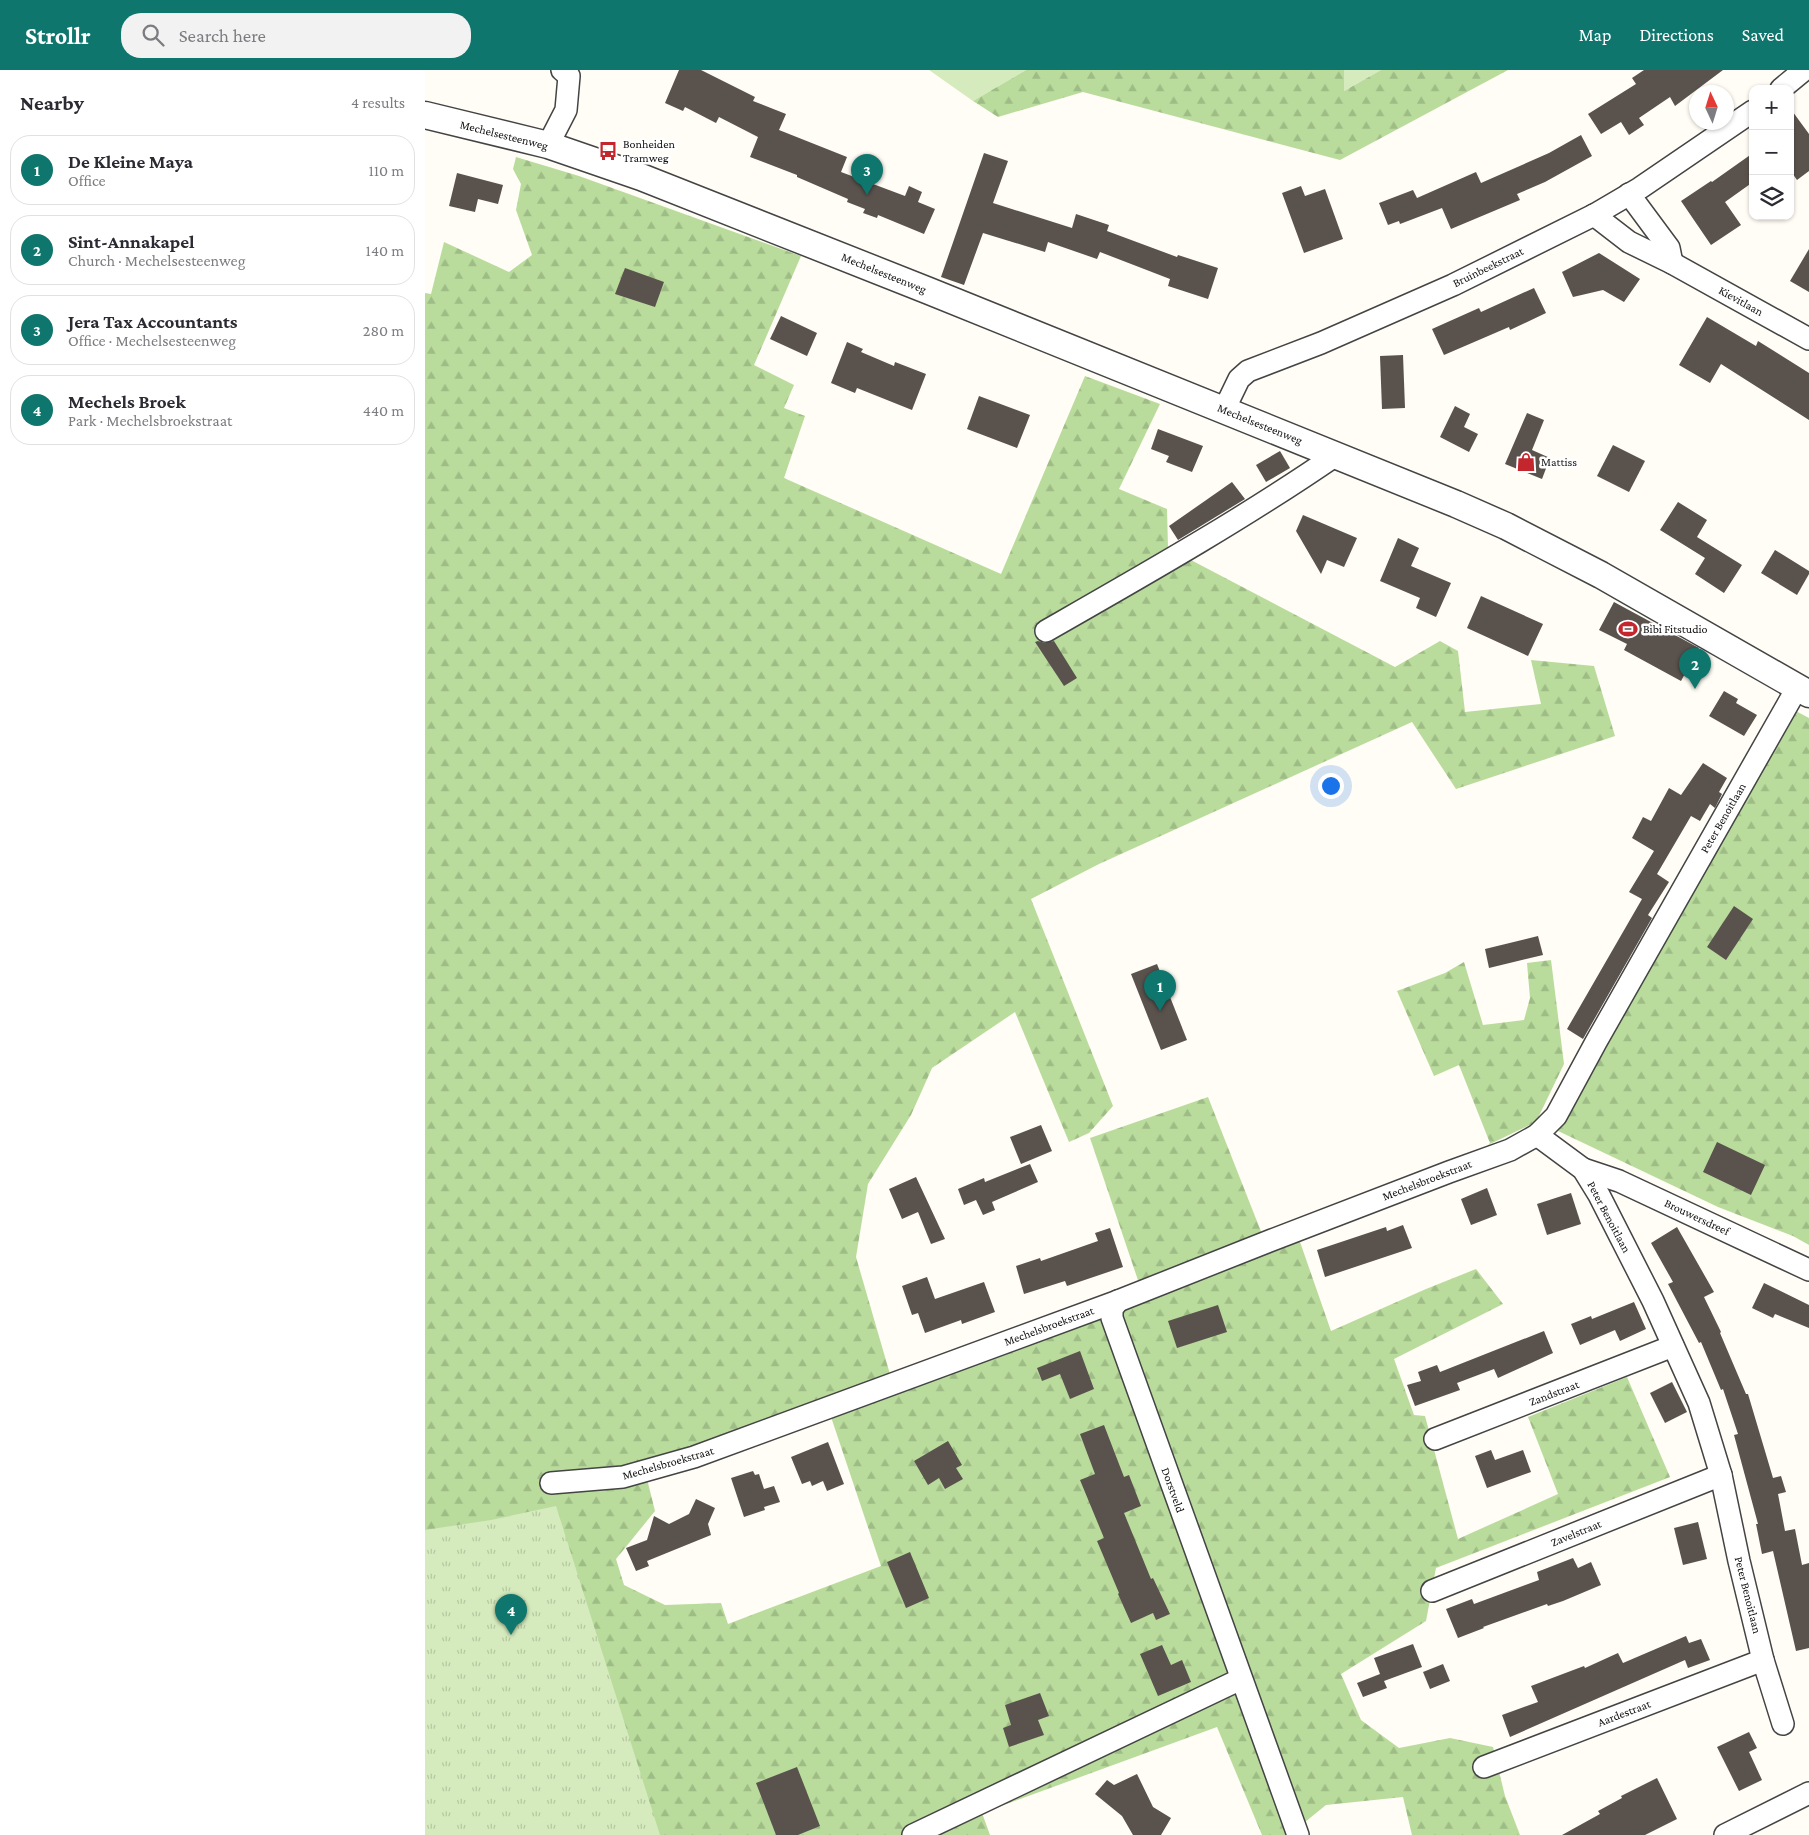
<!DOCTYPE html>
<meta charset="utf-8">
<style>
:root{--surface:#fff;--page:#f2f2f3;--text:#2b2b33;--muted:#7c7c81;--line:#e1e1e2;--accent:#0f766e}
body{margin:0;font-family:"Crimson Pro",serif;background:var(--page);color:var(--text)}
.controls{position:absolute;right:15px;top:15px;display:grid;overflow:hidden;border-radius:10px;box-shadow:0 1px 4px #0004}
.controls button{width:45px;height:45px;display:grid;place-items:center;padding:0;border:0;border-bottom:1px solid var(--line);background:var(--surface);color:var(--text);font:25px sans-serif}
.compass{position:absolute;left:1264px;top:15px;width:45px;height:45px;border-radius:50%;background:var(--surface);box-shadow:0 1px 4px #0004;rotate:356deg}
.you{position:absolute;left:905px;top:715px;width:18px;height:18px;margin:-12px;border:4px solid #fff;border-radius:50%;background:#1a73e8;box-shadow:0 0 0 8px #1a73e833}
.badge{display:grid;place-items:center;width:32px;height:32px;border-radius:50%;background:var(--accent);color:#fff;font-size:16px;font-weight:700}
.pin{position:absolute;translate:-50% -41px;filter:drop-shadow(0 1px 2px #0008)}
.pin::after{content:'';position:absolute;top:26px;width:18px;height:15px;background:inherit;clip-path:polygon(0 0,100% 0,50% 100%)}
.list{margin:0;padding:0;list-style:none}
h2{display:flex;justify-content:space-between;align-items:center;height:65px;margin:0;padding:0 20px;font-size:21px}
h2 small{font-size:16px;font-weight:400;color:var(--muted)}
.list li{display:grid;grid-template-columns:32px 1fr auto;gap:15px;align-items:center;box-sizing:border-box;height:70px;margin:0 10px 10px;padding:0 10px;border:1px solid var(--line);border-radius:20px}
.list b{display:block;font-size:19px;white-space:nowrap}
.list p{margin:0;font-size:16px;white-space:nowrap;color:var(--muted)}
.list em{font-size:16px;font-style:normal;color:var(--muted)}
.icon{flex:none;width:28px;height:28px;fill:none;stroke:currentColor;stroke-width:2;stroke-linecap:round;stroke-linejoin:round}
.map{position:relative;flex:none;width:1384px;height:1765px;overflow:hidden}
header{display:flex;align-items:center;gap:30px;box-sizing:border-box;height:70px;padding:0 25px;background:var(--accent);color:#fff}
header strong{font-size:24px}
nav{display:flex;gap:28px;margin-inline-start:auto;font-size:18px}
.search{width:350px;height:45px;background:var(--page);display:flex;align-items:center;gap:12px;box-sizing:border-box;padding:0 18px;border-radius:20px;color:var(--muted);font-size:19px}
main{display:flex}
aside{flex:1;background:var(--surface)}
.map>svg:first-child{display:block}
</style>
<header>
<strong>Strollr</strong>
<div class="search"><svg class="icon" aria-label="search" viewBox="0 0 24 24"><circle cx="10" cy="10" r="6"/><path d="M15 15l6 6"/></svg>Search here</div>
<nav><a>Map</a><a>Directions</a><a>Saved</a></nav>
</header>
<main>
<aside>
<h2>Nearby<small>4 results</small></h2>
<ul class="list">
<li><span class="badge">1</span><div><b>De Kleine Maya</b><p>Office</p></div><em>110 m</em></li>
<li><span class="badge">2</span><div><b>Sint-Annakapel</b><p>Church · Mechelsesteenweg</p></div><em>140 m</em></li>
<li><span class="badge">3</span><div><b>Jera Tax Accountants</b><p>Office · Mechelsesteenweg</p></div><em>280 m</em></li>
<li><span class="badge">4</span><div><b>Mechels Broek</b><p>Park · Mechelsbroekstraat</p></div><em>440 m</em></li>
</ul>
</aside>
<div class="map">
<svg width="1384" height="1765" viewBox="0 0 1384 1765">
<defs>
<pattern id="forest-firs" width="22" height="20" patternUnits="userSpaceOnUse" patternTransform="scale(1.25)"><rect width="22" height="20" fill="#b9dc9c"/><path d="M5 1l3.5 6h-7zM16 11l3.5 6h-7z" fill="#9ebc85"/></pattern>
<pattern id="park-tufts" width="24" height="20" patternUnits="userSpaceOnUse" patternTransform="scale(1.25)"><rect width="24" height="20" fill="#d5ebbd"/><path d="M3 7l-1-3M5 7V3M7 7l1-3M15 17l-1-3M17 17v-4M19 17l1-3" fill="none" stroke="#b6c8a1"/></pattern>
</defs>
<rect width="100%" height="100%" fill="#fffdf5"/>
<!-- grass -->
<g fill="#d5ebbd">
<path d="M 504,0 L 601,0 L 548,31 Z"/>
<path d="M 919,0 L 956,0 L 919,21 Z"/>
</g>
<!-- forest -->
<g fill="url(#forest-firs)" fill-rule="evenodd">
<path d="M 601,0 L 919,0 L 919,21 L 956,0 L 1083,0 L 915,90 L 658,22 L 573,47 L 548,31 Z"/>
<path d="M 91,87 L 154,106 L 376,186 L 329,295 L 369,315 L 359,338 L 380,346 L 359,408 L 576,504 L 660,306 L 735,334 L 694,419 L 742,439 L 743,478 L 970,597 L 1015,571 L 1033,581 L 1040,642 L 1116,634 L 1106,590 L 1169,596 L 1190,666 L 1031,719 L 987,652 L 674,794 L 606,829 L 688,1036 L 664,1063 L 644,1072 L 590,942 L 507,998 L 486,1045 L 443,1114 L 431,1187 L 469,1318 L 720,1231 L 665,1068 L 783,1027 L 837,1164 L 874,1169 L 906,1261 L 1001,1219 L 1051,1199 L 1078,1234 L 969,1289 L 989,1345 L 1000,1346 L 1033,1469 L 1133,1424 L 1103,1347 L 1202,1307 L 1245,1407 L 1011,1498 L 1001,1551 L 916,1604 L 936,1650 L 974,1678 L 1025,1668 L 1068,1677 L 1080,1726 L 1095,1765 L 987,1765 L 978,1727 L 901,1735 L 864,1765 L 837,1765 L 792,1657 L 557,1743 L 565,1765 L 0,1765 L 0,223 L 6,224 L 19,172 L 84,202 L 107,185 L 91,140 L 96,114 L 88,99 ZM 406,1347 L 456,1496 L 303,1554 L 296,1533 L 240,1535 L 199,1515 L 191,1489 L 230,1441 L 222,1409 Z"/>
<path d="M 1367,639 L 1384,648 L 1384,1175 L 1368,1166 L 1293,1137 L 1131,1060 Z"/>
<path d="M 1126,890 L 1139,994 L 1111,1052 L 1063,1075 L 1065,1073 L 1034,995 L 1009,1006 L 972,921 L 1020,903 L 1039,892 L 1058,955 L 1099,950 L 1105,928 L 1102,893 Z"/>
</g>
<!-- park -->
<path fill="url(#park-tufts)" d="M 131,1436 L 235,1765 L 0,1765 L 0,1460 L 66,1450 Z"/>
<!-- building -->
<g fill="#5a524d">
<path d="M 254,0 L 276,0 L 330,27 L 328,31 L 361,44 L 354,60 L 422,87 L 416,102 L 480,126 L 484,116 L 497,122 L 493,132 L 510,139 L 499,164 L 453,145 L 452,148 L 438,143 L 440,139 L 422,132 L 423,129 L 372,107 L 372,105 L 325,87 L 333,67 L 294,47 L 291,53 L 260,37 L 258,41 L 240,33 Z"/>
<path d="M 1219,0 L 1298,0 L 1250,36 L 1245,27 L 1214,48 L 1219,55 L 1204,65 L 1196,52 L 1176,64 L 1163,44 L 1211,14 L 1207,8 Z"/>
<path d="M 1365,38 L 1384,64 L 1384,101 L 1372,110 L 1365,100 Z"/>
<path d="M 1156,65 L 1167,86 L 1120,112 L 1092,124 L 1095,130 L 1026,159 L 1017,138 L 975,154 L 974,151 L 963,155 L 954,133 L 988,120 L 992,128 L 1051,102 L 1056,113 L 1124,83 Z"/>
<path d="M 559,83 L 583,91 L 568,133 L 647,158 L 651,144 L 684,155 L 682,161 L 752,187 L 753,185 L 793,198 L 783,229 L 743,216 L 745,209 L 675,182 L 672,189 L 623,172 L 620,182 L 558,163 L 539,215 L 516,207 Z"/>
<path d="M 1328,83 L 1328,112 L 1300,132 L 1316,155 L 1286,175 L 1256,131 L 1286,111 L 1287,112 Z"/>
<path d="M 32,103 L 78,115 L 73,134 L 53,129 L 50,142 L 24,136 Z"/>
<path d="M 876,116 L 880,126 L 900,119 L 918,169 L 879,183 L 857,123 Z"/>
<path d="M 1384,179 L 1384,222 L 1365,211 Z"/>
<path d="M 1174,183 L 1215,209 L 1199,232 L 1178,220 L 1148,227 L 1137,202 Z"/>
<path d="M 200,198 L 239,212 L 230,237 L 190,224 Z"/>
<path d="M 1109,218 L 1121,243 L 1085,260 L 1084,257 L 1019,285 L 1007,259 L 1054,238 L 1056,242 Z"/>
<path d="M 356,246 L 392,263 L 382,286 L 345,269 Z"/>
<path d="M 1282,247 L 1331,276 L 1333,271 L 1384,303 L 1384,350 L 1296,294 L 1285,313 L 1254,295 Z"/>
<path d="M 422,272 L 438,279 L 436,282 L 469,296 L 470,292 L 501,304 L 487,340 L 432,318 L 430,323 L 406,313 Z"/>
<path d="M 978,285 L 980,338 L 957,339 L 955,286 Z"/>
<path d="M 554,326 L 605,345 L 592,378 L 542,359 Z"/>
<path d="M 1030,336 L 1045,344 L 1039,357 L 1053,364 L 1044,382 L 1015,367 Z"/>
<path d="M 1102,343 L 1119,350 L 1107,380 L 1125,388 L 1117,409 L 1080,394 Z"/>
<path d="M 733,359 L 778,376 L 767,402 L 741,392 L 744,386 L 726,379 Z"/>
<path d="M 1188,375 L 1220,391 L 1204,422 L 1172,406 Z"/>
<path d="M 855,381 L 865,398 L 841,412 L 831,395 Z"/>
<path d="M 807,412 L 820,429 L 753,470 L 744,456 Z"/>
<path d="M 1253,432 L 1282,450 L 1272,467 L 1317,495 L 1299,523 L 1270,504 L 1280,488 L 1235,460 Z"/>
<path d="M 878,445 L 932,468 L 919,497 L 902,490 L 896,504 L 871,461 Z"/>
<path d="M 973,468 L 994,478 L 986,496 L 1026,513 L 1011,547 L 991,538 L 995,528 L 955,511 Z"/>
<path d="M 1350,480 L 1384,501 L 1384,504 L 1372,525 L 1336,503 Z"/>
<path d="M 1056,526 L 1118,554 L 1103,586 L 1042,558 Z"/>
<path d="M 1189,532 L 1274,578 L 1256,611 L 1199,580 L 1202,574 L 1174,560 Z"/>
<path d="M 613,571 L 620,573 L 629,571 L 652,608 L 639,616 L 610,572 Z"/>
<path d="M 1299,621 L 1313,629 L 1311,633 L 1332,645 L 1319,666 L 1284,646 Z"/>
<path d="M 1278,693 L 1302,708 L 1294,722 L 1297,724 L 1290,738 L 1285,734 L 1275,751 L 1266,746 L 1232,804 L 1244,812 L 1223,845 L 1227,848 L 1158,969 L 1142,959 L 1217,829 L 1204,822 L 1229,781 L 1207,768 L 1218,747 L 1226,751 L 1244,718 L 1256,725 Z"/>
<path d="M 1309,836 L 1328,849 L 1301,890 L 1282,877 Z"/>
<path d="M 1113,866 L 1118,885 L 1064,898 L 1060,879 Z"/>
<path d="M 732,894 L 762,970 L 736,980 L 706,904 Z"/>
<path d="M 616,1055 L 627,1081 L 596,1094 L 585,1067 Z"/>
<path d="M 1292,1072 L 1340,1095 L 1326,1125 L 1278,1102 Z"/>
<path d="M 605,1094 L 613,1112 L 567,1132 L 570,1140 L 558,1145 L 551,1130 L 539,1135 L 533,1119 L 559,1108 L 560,1112 Z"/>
<path d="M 491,1107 L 520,1169 L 506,1174 L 493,1142 L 477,1149 L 464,1119 Z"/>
<path d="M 1062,1118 L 1072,1145 L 1046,1155 L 1036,1129 Z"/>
<path d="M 1146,1123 L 1156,1154 L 1122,1165 L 1112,1134 Z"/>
<path d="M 978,1155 L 987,1178 L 900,1207 L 892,1180 L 961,1157 L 962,1161 Z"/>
<path d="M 1252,1157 L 1289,1222 L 1279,1227 L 1296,1262 L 1295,1263 L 1321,1324 L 1323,1324 L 1348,1408 L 1356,1406 L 1361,1422 L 1353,1424 L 1360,1461 L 1370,1459 L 1377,1495 L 1384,1493 L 1384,1578 L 1371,1581 L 1348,1481 L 1337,1484 L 1331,1454 L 1333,1454 L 1309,1365 L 1313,1364 L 1298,1319 L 1296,1320 L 1276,1272 L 1274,1273 L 1243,1214 L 1248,1212 L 1226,1173 Z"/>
<path d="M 685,1158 L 698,1197 L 642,1216 L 640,1211 L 599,1224 L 591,1196 L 615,1188 L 616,1191 L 673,1171 L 670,1163 Z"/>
<path d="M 502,1207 L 510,1229 L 559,1212 L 570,1242 L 537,1254 L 536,1250 L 500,1263 L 493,1243 L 487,1245 L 477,1216 Z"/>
<path d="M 1339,1213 L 1384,1235 L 1384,1258 L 1350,1244 L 1348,1248 L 1327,1238 Z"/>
<path d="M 1209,1232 L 1221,1259 L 1195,1271 L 1190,1260 L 1155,1275 L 1146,1254 L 1166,1246 L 1167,1249 Z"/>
<path d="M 793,1235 L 802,1262 L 752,1278 L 743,1251 Z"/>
<path d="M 1119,1261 L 1128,1283 L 1073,1308 L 1069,1299 L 1032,1313 L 1035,1320 L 990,1336 L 982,1315 L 996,1311 L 993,1302 L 1012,1295 L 1015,1302 Z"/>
<path d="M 655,1281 L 669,1319 L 645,1329 L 635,1304 L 617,1311 L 612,1298 Z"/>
<path d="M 1247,1312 L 1262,1342 L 1240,1353 L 1225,1323 Z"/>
<path d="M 679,1355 L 699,1407 L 704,1405 L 716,1436 L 699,1443 L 726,1509 L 728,1508 L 745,1544 L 731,1550 L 728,1543 L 706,1553 L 693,1524 L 694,1523 L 672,1471 L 679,1468 L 655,1410 L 670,1404 L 655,1364 Z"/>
<path d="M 523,1371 L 537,1395 L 531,1398 L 538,1409 L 520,1419 L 514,1408 L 503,1415 L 489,1391 Z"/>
<path d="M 403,1372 L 419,1414 L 402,1421 L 398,1411 L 387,1416 L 385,1411 L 377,1414 L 366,1387 Z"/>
<path d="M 1066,1380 L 1070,1390 L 1098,1380 L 1106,1402 L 1062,1418 L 1050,1386 Z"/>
<path d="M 328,1401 L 330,1405 L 334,1404 L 339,1419 L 349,1416 L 355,1432 L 339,1437 L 340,1440 L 319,1447 L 306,1408 Z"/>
<path d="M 271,1429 L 290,1438 L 283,1454 L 286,1465 L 222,1491 L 224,1496 L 211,1501 L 201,1478 L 222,1470 L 229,1446 L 244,1454 L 264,1444 Z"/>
<path d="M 1273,1452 L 1282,1489 L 1258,1495 L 1249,1458 Z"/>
<path d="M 485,1482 L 504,1528 L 481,1538 L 462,1492 Z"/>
<path d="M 1148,1488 L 1153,1498 L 1166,1492 L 1176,1515 L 1138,1531 L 1123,1536 L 1122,1534 L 1058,1557 L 1059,1558 L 1033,1568 L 1021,1539 L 1047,1529 L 1049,1534 L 1114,1510 L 1112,1502 Z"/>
<path d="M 1261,1566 L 1264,1573 L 1276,1569 L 1285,1590 L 1263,1598 L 1260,1590 L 1085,1667 L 1077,1645 L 1113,1632 L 1106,1616 L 1159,1596 L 1160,1598 L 1193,1583 L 1198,1593 Z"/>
<path d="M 988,1574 L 997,1597 L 959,1611 L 962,1618 L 938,1627 L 932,1613 L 955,1604 L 949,1588 Z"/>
<path d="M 737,1575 L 746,1595 L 757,1590 L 766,1612 L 733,1626 L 715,1584 Z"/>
<path d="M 1018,1594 L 1025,1611 L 1005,1619 L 998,1602 Z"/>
<path d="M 615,1623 L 624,1646 L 613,1650 L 619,1665 L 584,1677 L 578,1658 L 586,1655 L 580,1635 Z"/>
<path d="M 1324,1662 L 1332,1678 L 1324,1682 L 1337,1710 L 1314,1721 L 1292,1677 Z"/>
<path d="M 372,1697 L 395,1756 L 373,1765 L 351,1765 L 331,1713 Z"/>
<path d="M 712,1704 L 728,1737 L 746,1748 L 736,1765 L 708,1765 L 697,1746 L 670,1724 L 682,1710 L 689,1715 Z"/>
<path d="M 1232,1708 L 1252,1749 L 1220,1765 L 1137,1765 L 1175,1744 L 1173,1741 L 1197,1728 L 1196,1726 Z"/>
</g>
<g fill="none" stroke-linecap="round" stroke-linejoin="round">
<!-- minor casing -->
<g stroke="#444" stroke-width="24">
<g id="minor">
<path d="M 1356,19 L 1379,0"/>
<path d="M 123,75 L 141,40 L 144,6 L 137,0"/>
<path d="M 1204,124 L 1244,178 L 1247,193"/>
<path d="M 1169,145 L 1204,172 L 1247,193 L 1384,269"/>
<path d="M 799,340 L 814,309 L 823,301 L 896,273 L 1028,215 L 1169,145 L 1215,118 L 1328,41"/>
<path d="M 621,561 C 719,505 818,449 911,385"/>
<path d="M 1112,1065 L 1158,1099 L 1174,1125 L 1228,1231 L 1274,1333 L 1296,1405 L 1314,1491 L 1338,1590 L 1358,1654"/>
<path d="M 1158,1099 L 1194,1111 L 1384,1200"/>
<path d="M 693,1231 L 687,1239 L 687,1248 L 873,1765"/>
<path d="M 1010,1369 L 1248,1276"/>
<path d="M 126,1413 L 198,1407 L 269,1387 L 693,1231 L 847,1170 L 1024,1102 L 1085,1080 L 1112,1065 L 1131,1046 L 1171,972 L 1372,618"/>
<path d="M 1007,1521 L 1296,1405"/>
<path d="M 1059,1697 L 1338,1590"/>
<path d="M 488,1765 L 816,1609"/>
<path d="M 1300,1765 L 1384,1723"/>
</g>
</g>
<!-- tertiary casing -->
<g stroke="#444" stroke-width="29">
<path id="tertiary" d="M 0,45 L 123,75 L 216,107 L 504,221 L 1031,434 L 1081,456 L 1176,505 L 1384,624"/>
</g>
<!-- minor -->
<use href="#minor" stroke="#fff" stroke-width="21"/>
<!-- tertiary -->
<use href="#tertiary" stroke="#fff" stroke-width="26"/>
</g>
<!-- icons -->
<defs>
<g id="bus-bare" transform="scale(1.5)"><path d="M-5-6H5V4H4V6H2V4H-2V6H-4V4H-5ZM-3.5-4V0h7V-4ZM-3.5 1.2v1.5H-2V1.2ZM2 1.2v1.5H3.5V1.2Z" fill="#c4262e" stroke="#fff" stroke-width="2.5" paint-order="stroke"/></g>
<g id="shop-bare" transform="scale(1.5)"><path d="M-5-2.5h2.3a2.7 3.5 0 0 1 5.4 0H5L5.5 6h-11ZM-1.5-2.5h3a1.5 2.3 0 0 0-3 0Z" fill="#c4262e" stroke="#fff" stroke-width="2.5" paint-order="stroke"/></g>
<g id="stadium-bare" transform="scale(1.5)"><path d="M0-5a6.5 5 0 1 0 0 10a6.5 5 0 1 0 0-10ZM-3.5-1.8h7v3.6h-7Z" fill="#c4262e" stroke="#fff" stroke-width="2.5" paint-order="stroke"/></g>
</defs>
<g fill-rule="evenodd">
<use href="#bus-bare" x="183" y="81"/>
<use href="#shop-bare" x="1101" y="392"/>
<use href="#stadium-bare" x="1203" y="559"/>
</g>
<g text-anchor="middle" stroke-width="5" stroke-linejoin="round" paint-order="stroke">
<!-- street labels -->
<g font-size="12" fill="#111" stroke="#fff">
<text transform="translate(79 65) rotate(14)" y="4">Mechelsesteenweg</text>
<text transform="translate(1063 197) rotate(-26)" y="4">Bruinbeekstraat</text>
<text transform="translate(459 203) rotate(22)" y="4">Mechelsesteenweg</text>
<text transform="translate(1316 231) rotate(29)" y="4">Kievitlaan</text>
<text transform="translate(835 354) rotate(22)" y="4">Mechelsesteenweg</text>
<text transform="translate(1298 748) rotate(-60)" y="4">Peter Benoitlaan</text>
<text transform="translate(1002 1110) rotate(-21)" y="4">Mechelsbroekstraat</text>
<text transform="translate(1184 1147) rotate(62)" y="4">Peter Benoitlaan</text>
<text transform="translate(1272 1147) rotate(25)" y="4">Brouwersdreef</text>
<text transform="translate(624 1256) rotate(-20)" y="4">Mechelsbroekstraat</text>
<text transform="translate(1129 1323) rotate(-21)" y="4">Zandstraat</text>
<text transform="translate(243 1393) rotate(-16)" y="4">Mechelsbroekstraat</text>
<text transform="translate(748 1420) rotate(70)" y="4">Dorstveld</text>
<text transform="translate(1151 1463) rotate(-22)" y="4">Zavelstraat</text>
<text transform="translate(1323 1525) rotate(76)" y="4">Peter Benoitlaan</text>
<text transform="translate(1199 1643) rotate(-21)" y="4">Aardestraat</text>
</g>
<!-- poi labels -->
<g font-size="12" fill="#111" stroke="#fff" text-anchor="start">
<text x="198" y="78">Bonheiden<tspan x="198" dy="14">Tramweg</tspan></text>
<text x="1116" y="396">Mattiss</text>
<text x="1218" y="563">Bibi Fitstudio</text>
</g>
</g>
</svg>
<div class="controls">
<button>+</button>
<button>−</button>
<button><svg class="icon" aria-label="layers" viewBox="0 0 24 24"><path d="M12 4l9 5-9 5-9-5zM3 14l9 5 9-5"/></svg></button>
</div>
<svg class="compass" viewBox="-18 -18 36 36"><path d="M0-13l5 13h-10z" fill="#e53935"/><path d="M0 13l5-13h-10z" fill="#7c7c81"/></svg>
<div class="you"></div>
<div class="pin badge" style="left:735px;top:941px">1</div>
<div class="pin badge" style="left:1270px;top:619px">2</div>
<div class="pin badge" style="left:442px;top:125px">3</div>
<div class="pin badge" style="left:86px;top:1565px">4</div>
</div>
</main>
